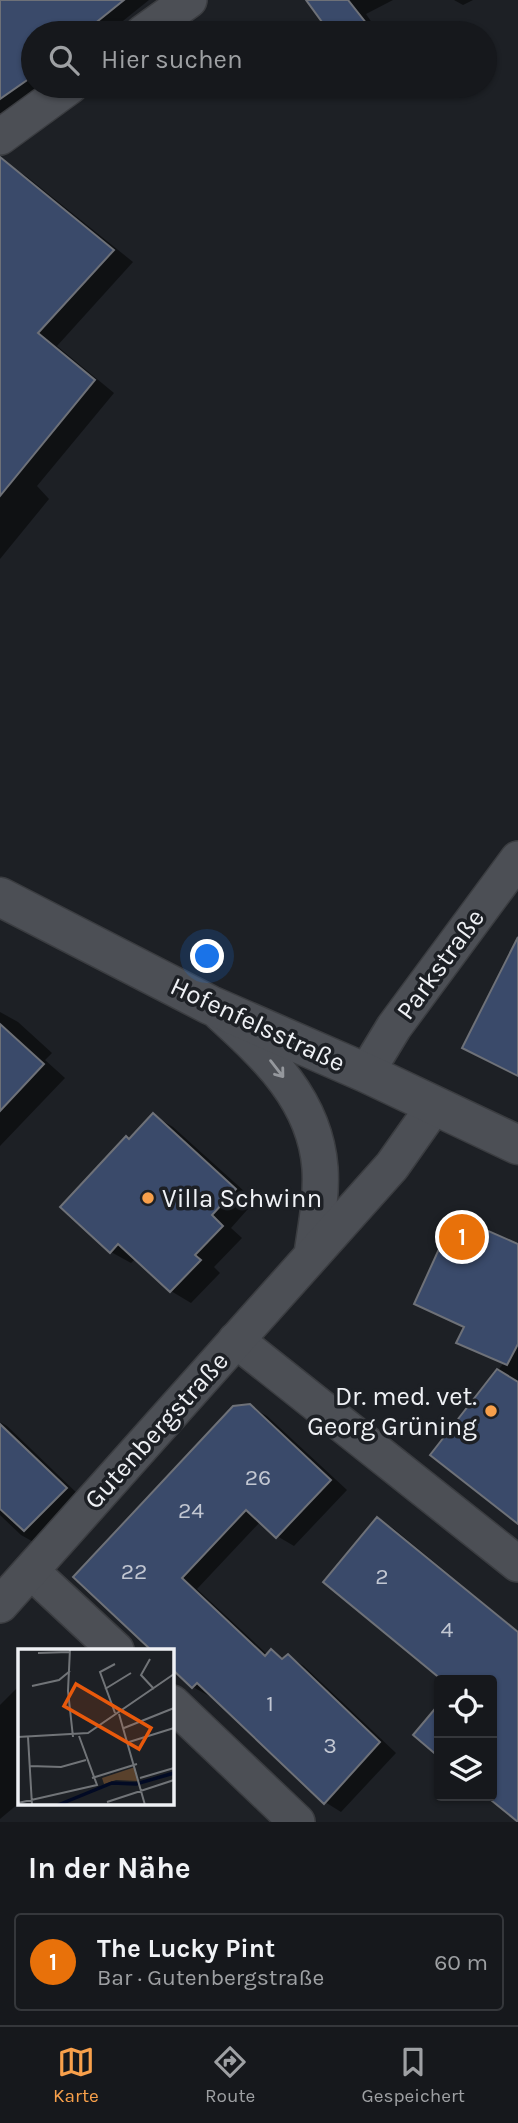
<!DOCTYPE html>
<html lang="de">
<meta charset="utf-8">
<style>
:root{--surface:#16181c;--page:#232529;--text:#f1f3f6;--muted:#9ea0a3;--line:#35373b;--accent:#f8a04b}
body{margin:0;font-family:Karla,sans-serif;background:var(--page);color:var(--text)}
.controls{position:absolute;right:21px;bottom:21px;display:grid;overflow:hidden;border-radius:7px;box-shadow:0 2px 5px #0004}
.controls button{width:63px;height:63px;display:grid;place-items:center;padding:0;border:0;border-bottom:2px solid var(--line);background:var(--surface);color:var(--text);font:35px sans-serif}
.you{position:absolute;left:208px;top:957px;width:24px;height:24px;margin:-18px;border:5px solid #fff;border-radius:50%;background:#1a73e8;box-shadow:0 0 0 10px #1a73e833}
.badge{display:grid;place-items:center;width:46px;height:46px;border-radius:50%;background:var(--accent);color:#fff;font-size:23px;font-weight:700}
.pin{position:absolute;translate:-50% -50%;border:4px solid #fff;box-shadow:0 2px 7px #0006}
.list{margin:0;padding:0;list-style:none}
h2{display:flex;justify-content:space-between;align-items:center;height:91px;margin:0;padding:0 28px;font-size:30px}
h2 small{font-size:23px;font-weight:400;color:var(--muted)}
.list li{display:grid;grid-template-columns:46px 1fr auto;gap:21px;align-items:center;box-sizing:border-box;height:98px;margin:0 14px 14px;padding:0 14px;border:2px solid var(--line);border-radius:7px}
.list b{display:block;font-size:26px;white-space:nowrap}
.list p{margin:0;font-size:23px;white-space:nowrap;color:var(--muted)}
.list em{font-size:23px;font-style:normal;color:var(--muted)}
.icon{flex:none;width:38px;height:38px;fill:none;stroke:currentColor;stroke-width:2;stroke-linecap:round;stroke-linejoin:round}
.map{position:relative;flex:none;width:518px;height:1822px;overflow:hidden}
.search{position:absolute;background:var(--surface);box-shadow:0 2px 5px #0004;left:21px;right:21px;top:21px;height:77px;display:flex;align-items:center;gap:18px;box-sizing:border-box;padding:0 24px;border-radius:38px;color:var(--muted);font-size:26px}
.sheet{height:203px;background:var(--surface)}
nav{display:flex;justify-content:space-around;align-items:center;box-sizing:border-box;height:98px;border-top:2px solid var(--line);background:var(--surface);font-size:19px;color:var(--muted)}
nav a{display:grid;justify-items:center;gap:4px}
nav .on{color:var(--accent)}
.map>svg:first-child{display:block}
</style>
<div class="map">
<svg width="518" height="1822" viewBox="0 0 518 1822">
<rect width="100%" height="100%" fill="#1d2025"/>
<!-- shadow -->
<g fill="#0007">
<path d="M 0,0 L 149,0 L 108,33 L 33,33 L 33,86 L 46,86 L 4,115 L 0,113 Z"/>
<path d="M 307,0 L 393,0 L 366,14 L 379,33 L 332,33 Z"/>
<path d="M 454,0 L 473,0 L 463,5 Z"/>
<path d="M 6,164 L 26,176 L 133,262 L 57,346 L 114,393 L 37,486 L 49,499 L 0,559 L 0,170 Z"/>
<path d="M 0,1012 L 18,1022 L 52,1053 L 45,1060 L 65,1078 L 0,1146 Z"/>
<path d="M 153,1115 L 173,1127 L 255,1201 L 231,1228 L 242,1238 L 214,1267 L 220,1273 L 191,1303 L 171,1291 L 136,1258 L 131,1263 L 111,1252 L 130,1141 Z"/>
<path d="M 518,1247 L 518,1522 L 433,1454 L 503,1364 L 459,1343 L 465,1328 L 416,1303 Z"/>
<path d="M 249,1406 L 267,1416 L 347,1490 L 294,1546 L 277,1536 L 261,1521 L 197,1589 L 268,1655 L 272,1651 L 285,1659 L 288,1656 L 304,1666 L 396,1753 L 341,1812 L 325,1802 L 211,1695 L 209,1696 L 193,1687 L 172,1667 L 172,1650 L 154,1650 L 75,1577 Z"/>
<path d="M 0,1422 L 7,1426 L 81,1497 L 37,1544 L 21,1535 L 0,1515 Z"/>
<path d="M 377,1519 L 393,1528 L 518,1631 L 518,1816 L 489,1796 L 492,1796 L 492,1680 L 445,1680 L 325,1581 Z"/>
<path d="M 19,1686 L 19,1803 L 0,1819 L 0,1705 Z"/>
</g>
<!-- building -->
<g fill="#3a4a6a" stroke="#6e7178" stroke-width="2">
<path d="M 0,0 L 124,0 L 83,33 L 33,33 L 33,76 L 0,99 Z"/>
<path d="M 306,0 L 348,0 L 374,33 L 330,33 Z"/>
<path d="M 0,157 L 114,250 L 38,333 L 95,380 L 0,496 Z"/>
<path d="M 518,937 L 518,1076 L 462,1048 Z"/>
<path d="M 0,1024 L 44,1064 L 0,1111 Z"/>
<path d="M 153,1113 L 236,1189 L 212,1215 L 223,1226 L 195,1255 L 201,1260 L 170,1292 L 118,1244 L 110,1253 L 60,1207 L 126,1136 L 129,1139 Z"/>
<path d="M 454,1216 L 518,1244 L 518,1344 L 507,1365 L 456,1343 L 464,1327 L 414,1304 Z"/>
<path d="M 497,1369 L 518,1382 L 518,1524 L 430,1455 Z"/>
<path d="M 250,1404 L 331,1480 L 276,1538 L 246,1510 L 182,1578 L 265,1656 L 271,1649 L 282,1659 L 288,1654 L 380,1742 L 324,1804 L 197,1683 L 192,1688 L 172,1669 L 172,1650 L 151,1650 L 73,1577 L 233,1406 Z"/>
<path d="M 0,1424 L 67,1488 L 24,1531 L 0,1509 Z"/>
<path d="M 377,1517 L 518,1632 L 518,1822 L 486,1796 L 492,1796 L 492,1680 L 442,1680 L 323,1582 Z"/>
<path d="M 439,1704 L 439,1757 L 413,1735 Z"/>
</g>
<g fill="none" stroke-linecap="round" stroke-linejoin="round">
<!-- street casing -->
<g stroke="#3b3d41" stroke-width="38">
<g id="street">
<path d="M 143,33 L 189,0"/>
<path d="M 0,137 L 70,86"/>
<path d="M 220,1013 C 267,1056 315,1100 320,1168 C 322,1196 316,1226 312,1254"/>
<path d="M 366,1073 L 394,1027 L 518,859"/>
<path d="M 236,1340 L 518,1564"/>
<path d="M 31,1571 L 116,1650"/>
<path d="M 0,1605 L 392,1166 L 435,1105"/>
<path d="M 172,1703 L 297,1822"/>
</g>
</g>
<!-- secondary casing -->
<g stroke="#3b3d41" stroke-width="41">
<path id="secondary" d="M 0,897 L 210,1005 L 366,1073 L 518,1145"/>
</g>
<!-- street -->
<use href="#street" stroke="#4c4f55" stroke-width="35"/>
<!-- secondary -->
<use href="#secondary" stroke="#4c4f55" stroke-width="38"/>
</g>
<!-- one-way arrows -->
<defs><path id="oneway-shaft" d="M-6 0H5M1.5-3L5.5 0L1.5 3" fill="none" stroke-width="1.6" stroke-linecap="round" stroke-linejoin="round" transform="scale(1.75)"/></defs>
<use stroke="#95989d" href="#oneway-shaft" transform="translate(277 1069) rotate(52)"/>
<!-- markers -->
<g fill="#f8a04b" stroke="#1d2025" stroke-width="2.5">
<circle cx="148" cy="1198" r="7"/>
<circle cx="491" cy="1411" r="7"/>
</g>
<g text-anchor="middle" stroke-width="7" stroke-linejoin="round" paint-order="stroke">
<!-- number labels -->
<g font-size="23" fill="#c2c7d2">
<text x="258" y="1485">26</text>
<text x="191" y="1518">24</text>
<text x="134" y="1579">22</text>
<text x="382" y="1584">2</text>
<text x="447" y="1637">4</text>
<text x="270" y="1711">1</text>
<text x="330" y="1753">3</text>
</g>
<!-- street labels -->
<g font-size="26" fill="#eff1f5" stroke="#1d2025">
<text transform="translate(440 964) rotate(-54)" y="9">Parkstraße</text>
<text transform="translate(258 1024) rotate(25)" y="9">Hofenfelsstraße</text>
<text transform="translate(156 1430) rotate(-48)" y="9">Gutenbergstraße</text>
</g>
<!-- poi labels -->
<g font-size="26" fill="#eff1f5" stroke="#1d2025" text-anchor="start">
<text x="162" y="1207">Villa Schwinn</text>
<text x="477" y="1405" text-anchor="end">Dr. med. vet.<tspan x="477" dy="30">Georg Grüning</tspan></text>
</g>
</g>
<!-- overview -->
<g transform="translate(18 1649)">
<rect width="156" height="156" fill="#1d2025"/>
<path d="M 117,118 L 120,132 L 98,131 L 86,135 L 84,129 Z" fill="#59412c"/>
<path fill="none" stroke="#020a24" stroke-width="3.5" d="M 40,156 L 94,134 L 118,135 L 156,124"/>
<path fill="none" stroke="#717478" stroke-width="2" d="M 52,0 L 50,42 L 55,88M 20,4 L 51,3M 132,10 L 123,26 L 136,40M 97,15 L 82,23 L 97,64M 14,37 L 41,31 L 52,22M 87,40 L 113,24M 101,65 L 127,156M 106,79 L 156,59M 0,88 L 70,84 L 156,25M 10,88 L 14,156M 111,93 L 156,79M 12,117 L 43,118 L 68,111M 74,129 L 119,115M 122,129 L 156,119M 89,153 L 156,131M 0,154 L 79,136 L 61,87"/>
<path fill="#e8590c" fill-opacity="0.15" stroke="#e8590c" stroke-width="3.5" d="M 58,35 L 133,79 L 121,100 L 46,57 Z"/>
<rect width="156" height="156" fill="none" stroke="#eff1f5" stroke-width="3.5"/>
</g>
</svg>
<div class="controls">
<button><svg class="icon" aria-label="locate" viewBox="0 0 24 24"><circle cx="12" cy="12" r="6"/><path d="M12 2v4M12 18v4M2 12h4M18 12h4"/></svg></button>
<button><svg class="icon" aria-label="layers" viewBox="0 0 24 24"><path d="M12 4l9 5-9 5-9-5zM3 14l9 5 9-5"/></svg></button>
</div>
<div class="you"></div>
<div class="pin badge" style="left:462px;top:1237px;background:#e8710a">1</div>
<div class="search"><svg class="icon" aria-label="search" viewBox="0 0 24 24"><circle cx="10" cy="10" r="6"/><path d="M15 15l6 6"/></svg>Hier suchen</div>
</div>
<section class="sheet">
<h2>In der Nähe<small></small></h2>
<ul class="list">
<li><span class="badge" style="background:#e8710a">1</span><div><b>The Lucky Pint</b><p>Bar · Gutenbergstraße</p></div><em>60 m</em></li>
</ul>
</section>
<nav>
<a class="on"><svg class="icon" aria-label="map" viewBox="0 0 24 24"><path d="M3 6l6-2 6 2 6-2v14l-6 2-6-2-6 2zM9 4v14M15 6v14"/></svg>Karte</a>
<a><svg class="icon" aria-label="directions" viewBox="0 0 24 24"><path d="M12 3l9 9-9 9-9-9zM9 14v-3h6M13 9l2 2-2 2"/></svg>Route</a>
<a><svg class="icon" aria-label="saved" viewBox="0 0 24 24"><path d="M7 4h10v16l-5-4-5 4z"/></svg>Gespeichert</a>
</nav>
